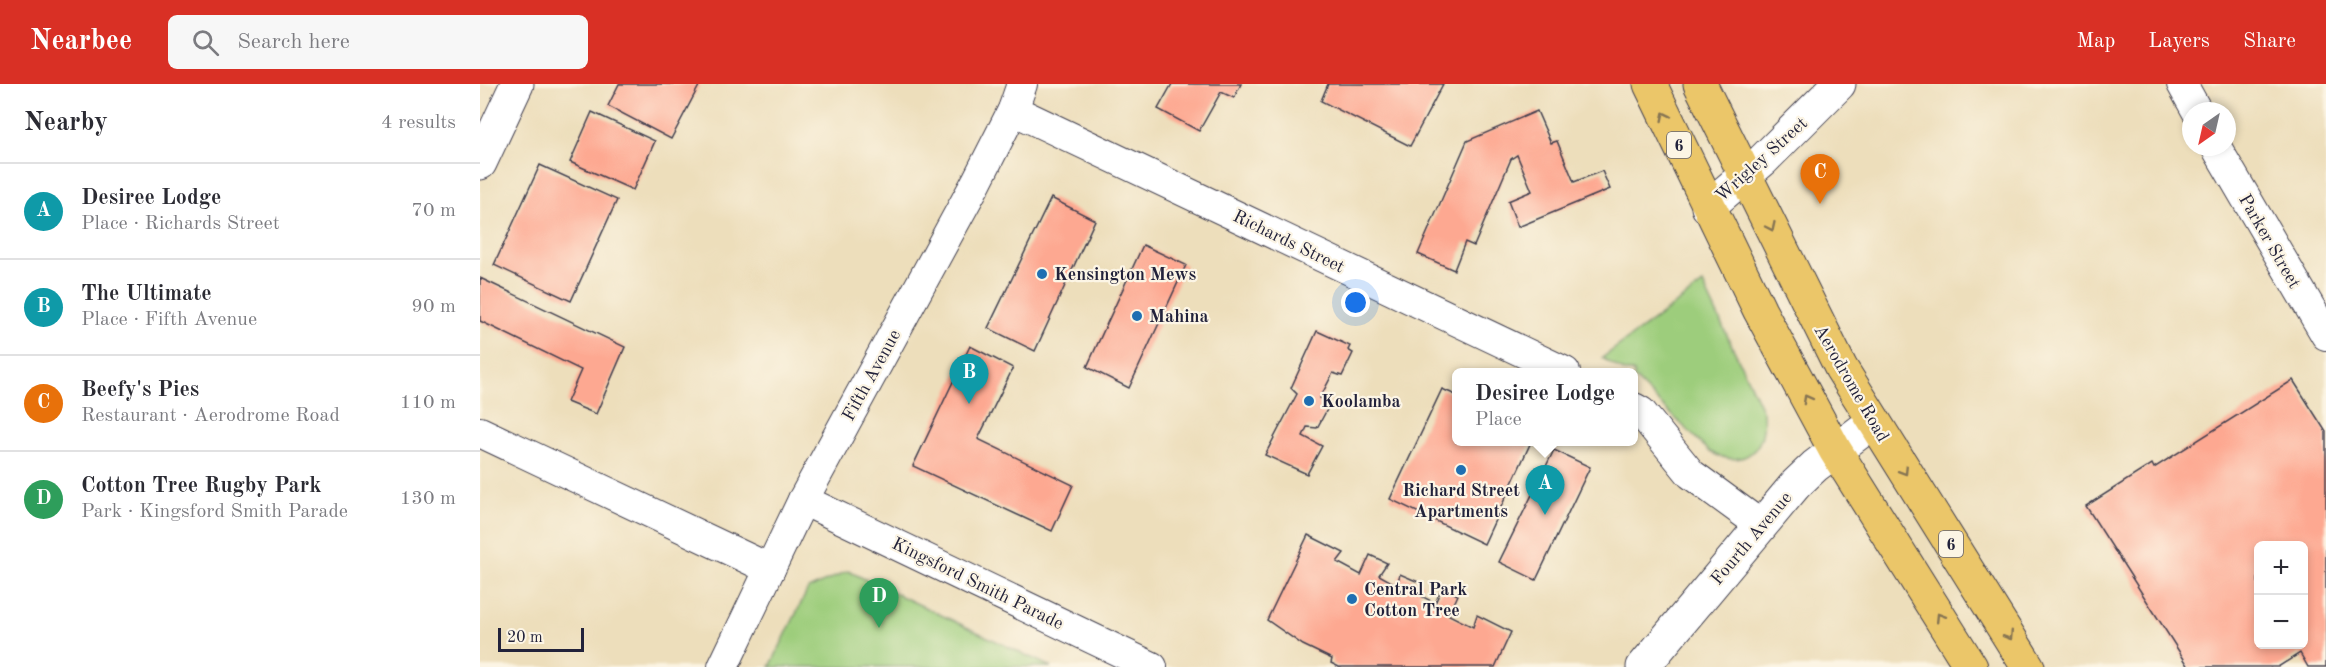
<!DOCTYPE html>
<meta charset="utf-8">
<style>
:root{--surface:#fff;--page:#f7f7f7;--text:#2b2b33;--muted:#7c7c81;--line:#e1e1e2;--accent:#d93025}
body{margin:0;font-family:"Old Standard TT",serif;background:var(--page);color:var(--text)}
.controls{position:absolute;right:18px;bottom:18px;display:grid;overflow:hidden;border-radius:9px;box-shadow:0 3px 9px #0003}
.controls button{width:54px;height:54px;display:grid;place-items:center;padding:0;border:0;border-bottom:2px solid var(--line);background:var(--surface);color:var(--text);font:30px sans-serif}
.compass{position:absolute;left:1702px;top:18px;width:54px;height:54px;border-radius:50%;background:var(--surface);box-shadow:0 3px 9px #0003;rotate:214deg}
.scale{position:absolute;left:18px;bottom:15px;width:86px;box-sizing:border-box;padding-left:6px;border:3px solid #22223b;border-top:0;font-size:16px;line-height:21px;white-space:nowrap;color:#22223b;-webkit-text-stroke:4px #fcf5e5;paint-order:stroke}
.you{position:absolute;left:876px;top:219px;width:21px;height:21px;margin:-15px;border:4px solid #fff;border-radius:50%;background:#1a73e8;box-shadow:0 0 0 9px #1a73e833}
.badge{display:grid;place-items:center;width:39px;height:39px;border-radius:50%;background:var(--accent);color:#fff;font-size:20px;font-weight:700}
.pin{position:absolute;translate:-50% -50px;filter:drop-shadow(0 2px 3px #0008)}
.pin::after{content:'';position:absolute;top:32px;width:21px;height:18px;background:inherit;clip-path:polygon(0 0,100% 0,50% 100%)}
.popup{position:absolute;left:972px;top:284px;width:186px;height:78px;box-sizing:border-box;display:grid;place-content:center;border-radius:9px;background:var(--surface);filter:drop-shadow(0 2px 4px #0005);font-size:20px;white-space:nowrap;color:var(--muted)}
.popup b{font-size:22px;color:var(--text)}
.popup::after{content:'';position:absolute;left:50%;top:100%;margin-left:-12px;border:12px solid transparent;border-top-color:var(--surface)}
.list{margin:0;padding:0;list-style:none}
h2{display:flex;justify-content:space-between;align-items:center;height:78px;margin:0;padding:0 24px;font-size:26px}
h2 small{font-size:20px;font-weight:400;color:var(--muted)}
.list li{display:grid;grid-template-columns:39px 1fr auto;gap:18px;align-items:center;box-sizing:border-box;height:96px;padding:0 24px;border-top:2px solid var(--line)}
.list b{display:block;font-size:22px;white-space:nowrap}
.list p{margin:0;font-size:20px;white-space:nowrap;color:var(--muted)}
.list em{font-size:20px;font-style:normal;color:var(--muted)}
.icon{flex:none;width:33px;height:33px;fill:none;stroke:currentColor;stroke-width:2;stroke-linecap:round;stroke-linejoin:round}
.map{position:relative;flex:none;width:1846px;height:583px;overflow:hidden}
header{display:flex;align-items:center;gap:36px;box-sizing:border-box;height:84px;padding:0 30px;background:var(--accent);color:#fff}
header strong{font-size:28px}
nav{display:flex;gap:33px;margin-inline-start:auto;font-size:21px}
.search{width:420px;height:54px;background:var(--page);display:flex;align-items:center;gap:15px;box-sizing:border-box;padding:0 21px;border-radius:9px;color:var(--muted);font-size:22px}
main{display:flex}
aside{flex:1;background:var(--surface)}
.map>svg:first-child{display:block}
</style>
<header>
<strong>Nearbee</strong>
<div class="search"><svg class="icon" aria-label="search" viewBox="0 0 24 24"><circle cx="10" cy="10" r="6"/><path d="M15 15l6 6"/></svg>Search here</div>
<nav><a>Map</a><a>Layers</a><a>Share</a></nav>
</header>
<main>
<aside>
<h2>Nearby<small>4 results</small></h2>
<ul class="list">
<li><span class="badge" style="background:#0f9aa8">A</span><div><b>Desiree Lodge</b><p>Place · Richards Street</p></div><em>70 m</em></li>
<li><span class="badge" style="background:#0f9aa8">B</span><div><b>The Ultimate</b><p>Place · Fifth Avenue</p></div><em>90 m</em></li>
<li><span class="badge" style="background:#e8710a">C</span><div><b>Beefy's Pies</b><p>Restaurant · Aerodrome Road</p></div><em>110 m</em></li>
<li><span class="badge" style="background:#2e9e5b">D</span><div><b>Cotton Tree Rugby Park</b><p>Park · Kingsford Smith Parade</p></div><em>130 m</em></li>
</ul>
</aside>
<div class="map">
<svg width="1846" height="583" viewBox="0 0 1846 583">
<rect width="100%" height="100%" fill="#fcf5e5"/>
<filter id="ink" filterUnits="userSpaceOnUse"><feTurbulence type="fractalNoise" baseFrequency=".0167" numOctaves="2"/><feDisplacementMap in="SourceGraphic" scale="12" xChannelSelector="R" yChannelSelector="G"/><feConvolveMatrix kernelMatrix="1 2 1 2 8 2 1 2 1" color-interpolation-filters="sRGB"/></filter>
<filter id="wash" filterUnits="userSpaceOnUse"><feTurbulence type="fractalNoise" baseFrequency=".008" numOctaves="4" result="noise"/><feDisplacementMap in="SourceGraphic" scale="24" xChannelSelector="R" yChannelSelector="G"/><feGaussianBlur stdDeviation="1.35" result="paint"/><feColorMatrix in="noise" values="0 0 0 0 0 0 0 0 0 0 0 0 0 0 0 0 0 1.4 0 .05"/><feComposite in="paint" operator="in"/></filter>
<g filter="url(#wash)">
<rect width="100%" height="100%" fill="#eddebb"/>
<!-- green -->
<g fill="#9dcd7c" stroke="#60785c" stroke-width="1.5">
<path d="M 1223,200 L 1283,328 C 1287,365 1266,386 1230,368 L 1154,294 L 1154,288 L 1145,288 L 1122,274 Z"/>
<path d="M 368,487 L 571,583 L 290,583 L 328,505 Z"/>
</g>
<g id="blocks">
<!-- building -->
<g fill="#fda891" fill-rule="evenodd">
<path d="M 139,0 L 220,0 L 191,55 L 128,22 Z"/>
<path d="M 692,0 L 761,0 L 754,14 L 741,8 L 719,47 L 678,25 Z"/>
<path d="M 848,0 L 963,0 L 930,62 L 841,17 Z"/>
<path d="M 1057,27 L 1071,59 L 1077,57 L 1094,98 L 1122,87 L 1130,105 L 1038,143 L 1028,117 L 1052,107 L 1037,71 L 1031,75 L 994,162 L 985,158 L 974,186 L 938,170 L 987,57 Z"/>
<path d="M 112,28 L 175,57 L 153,106 L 90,78 Z"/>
<path d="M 60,81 L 137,116 L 91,217 L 14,181 Z"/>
<path d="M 571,114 L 615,136 L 555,267 L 508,244 Z"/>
<path d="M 663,161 L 706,181 L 649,304 L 607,283 Z"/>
<path d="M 0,194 L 145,263 L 116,330 L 87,318 L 101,286 L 0,237 Z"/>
<path d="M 837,247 L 870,262 L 868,266 L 873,269 L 862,292 L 853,289 L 840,314 L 850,320 L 837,344 L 827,343 L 823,352 L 842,362 L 827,390 L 785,371 L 817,310 L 811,304 Z"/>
<path d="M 490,262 L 533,284 L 498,355 L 593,401 L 572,447 L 433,382 Z"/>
<path d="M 1813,296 L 1846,348 L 1846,583 L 1828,583 L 1820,569 L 1798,583 L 1709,583 L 1606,422 L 1672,380 L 1674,384 ZM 1778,462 L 1824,462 L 1824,560 L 1778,560 Z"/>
<path d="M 962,305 L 976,311 L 976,358 L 1051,358 L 1004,460 L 910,415 Z"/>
<path d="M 1074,366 L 1110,383 L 1056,496 L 1019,478 Z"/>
<path d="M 828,451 L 864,469 L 857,478 L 881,491 L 890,471 L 907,479 L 899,491 L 917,501 L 920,490 L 943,500 L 939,511 L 955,519 L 962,504 L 978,511 L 969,531 L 993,543 L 997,531 L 1031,548 L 1015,583 L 859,583 L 851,579 L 852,575 L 823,561 L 787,536 Z"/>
</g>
</g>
</g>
<g filter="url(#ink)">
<use href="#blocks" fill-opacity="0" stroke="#403e4e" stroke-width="1.5"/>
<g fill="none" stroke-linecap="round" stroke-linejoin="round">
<!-- minor casing -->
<g stroke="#403e4e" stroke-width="32">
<g id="minor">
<path d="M 1702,0 L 1717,27"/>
<path d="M 533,26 L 1085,288"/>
<path d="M 1736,63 L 1846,251"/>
<path d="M 1154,324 L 1161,328 L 1211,390 L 1282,442"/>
<path d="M 0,348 L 290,485"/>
<path d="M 323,416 L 672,583"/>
<path d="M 243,583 L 323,416 L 497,97 L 533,26 L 542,0"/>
</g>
</g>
<!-- tertiary casing -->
<g stroke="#403e4e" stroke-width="35">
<g id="tertiary">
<path d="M 0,79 L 37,0"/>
<path d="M 1228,123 L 1283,76 L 1359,0"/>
<path d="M 1163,583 L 1316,400 L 1335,382 L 1393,338"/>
</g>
</g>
<!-- primary casing -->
<g stroke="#403e4e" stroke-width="35">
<g id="primary">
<path d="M 1170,0 L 1280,227 L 1355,366 L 1491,583"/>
<path d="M 1220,0 L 1361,284 L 1548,583"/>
</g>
</g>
<!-- minor -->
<use href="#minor" stroke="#fff" stroke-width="30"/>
<!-- tertiary -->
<use href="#tertiary" stroke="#fff" stroke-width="33"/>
<!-- primary -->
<use href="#primary" stroke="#ebc669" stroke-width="33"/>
</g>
<!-- one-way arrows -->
<defs><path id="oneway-chevron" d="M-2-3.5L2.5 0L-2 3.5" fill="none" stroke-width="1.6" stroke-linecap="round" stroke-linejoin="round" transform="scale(1.5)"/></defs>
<g stroke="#867452">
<use href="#oneway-chevron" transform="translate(1185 32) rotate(-116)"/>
<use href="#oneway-chevron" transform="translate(1291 143) rotate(65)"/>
<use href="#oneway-chevron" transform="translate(1327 315) rotate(-119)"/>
<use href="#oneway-chevron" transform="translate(1424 387) rotate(58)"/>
<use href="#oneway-chevron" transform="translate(1460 533) rotate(-122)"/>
<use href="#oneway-chevron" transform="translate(1529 552) rotate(58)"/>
</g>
</g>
<!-- markers -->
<g fill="#1f6fb2" stroke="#fcf5e5" stroke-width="2">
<circle cx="562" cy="190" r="6"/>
<circle cx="657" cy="232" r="6"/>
<circle cx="829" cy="317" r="6"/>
<circle cx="981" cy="386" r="6"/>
<circle cx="872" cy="515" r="6"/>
</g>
<g text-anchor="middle" stroke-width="4.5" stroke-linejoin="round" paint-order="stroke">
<!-- shield labels -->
<g fill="#fcf5e5" stroke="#63616e" stroke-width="1.5">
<rect x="1187" y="48" width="24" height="26" rx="4.5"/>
<rect x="1459" y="447" width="24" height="26" rx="4.5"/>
</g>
<g font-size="16" font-weight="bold" fill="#22223b">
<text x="1199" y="67">6</text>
<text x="1471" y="466">6</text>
</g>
<!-- street labels -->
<g font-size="18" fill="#22223b" stroke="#fcf5e5">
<text transform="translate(1281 75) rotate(-42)" y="6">Wrigley Street</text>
<text transform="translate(809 157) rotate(26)" y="6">Richards Street</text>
<text transform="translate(1790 157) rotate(60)" y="6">Parker Street</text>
<text transform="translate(391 291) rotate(-61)" y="6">Fifth Avenue</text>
<text transform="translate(1372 299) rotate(60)" y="6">Aerodrome Road</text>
<text transform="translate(1271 454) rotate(-50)" y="6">Fourth Avenue</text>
<text transform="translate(498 499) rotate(26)" y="6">Kingsford Smith Parade</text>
</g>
<!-- poi labels -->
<g font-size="18" font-weight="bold" fill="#22223b" stroke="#fcf5e5" text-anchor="start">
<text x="574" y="196">Kensington Mews</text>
<text x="669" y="238">Mahina</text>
<text x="841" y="323">Koolamba</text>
<text x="981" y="412" text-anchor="middle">Richard Street<tspan x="981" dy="21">Apartments</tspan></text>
<text x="884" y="511">Central Park<tspan x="884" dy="21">Cotton Tree</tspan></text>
</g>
</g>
</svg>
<div class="controls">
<button>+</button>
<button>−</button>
</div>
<svg class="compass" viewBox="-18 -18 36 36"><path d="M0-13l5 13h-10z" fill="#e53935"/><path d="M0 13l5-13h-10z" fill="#7c7c81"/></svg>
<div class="scale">20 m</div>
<div class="you"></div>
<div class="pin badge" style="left:1065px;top:431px;background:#0f9aa8">A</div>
<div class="popup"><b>Desiree Lodge</b>Place</div>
<div class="pin badge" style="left:489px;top:320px;background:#0f9aa8">B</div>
<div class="pin badge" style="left:1340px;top:120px;background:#e8710a">C</div>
<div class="pin badge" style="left:399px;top:544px;background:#2e9e5b">D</div>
</div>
</main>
